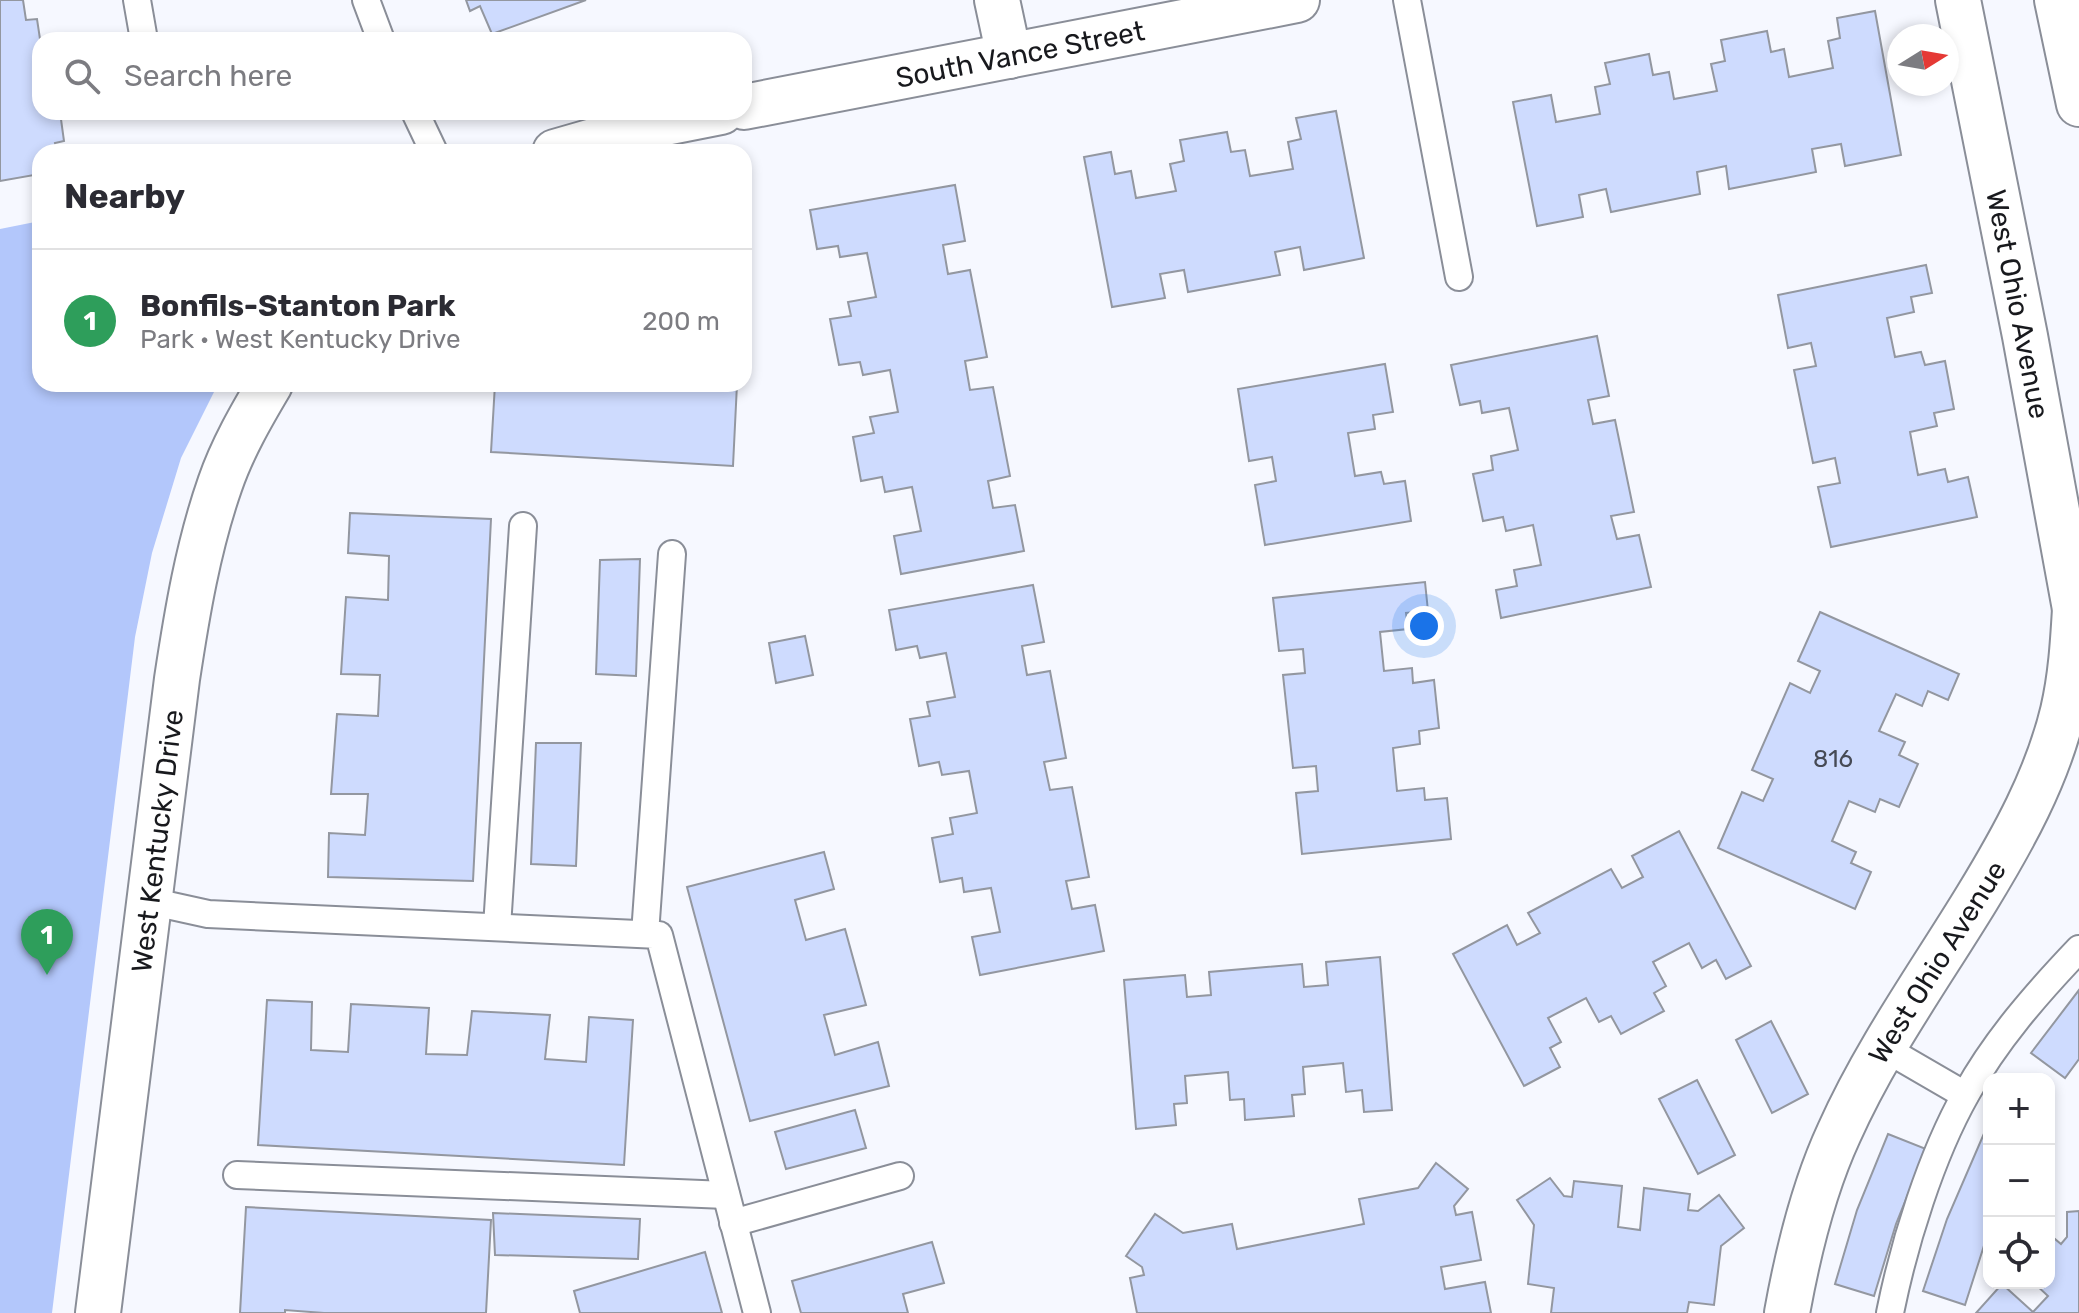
<!DOCTYPE html>
<meta charset="utf-8">
<style>
:root{--surface:#fff;--page:#f7f7f7;--text:#2b2b33;--muted:#7c7c81;--line:#e1e1e2;--accent:#6a5826}
body{margin:0;font-family:Rubik,sans-serif;background:var(--page);color:var(--text)}
.controls{position:absolute;right:24px;bottom:24px;display:grid;overflow:hidden;border-radius:16px;box-shadow:0 4px 12px #0003}
.controls button{width:72px;height:72px;display:grid;place-items:center;padding:0;border:0;border-bottom:2px solid var(--line);background:var(--surface);color:var(--text);font:40px sans-serif}
.compass{position:absolute;left:1887px;top:24px;width:72px;height:72px;border-radius:50%;background:var(--surface);box-shadow:0 4px 12px #0003;rotate:79deg}
.you{position:absolute;left:1424px;top:626px;width:28px;height:28px;margin:-20px;border:6px solid #fff;border-radius:50%;background:#1a73e8;box-shadow:0 0 0 12px #1a73e833}
.badge{display:grid;place-items:center;width:52px;height:52px;border-radius:50%;background:var(--accent);color:#fff;font-size:26px;font-weight:700}
.pin{position:absolute;translate:-50% -66px;filter:drop-shadow(0 2px 4px #0008)}
.pin::after{content:'';position:absolute;top:42px;width:28px;height:24px;background:inherit;clip-path:polygon(0 0,100% 0,50% 100%)}
.list{margin:0;padding:0;list-style:none}
h2{display:flex;justify-content:space-between;align-items:center;height:104px;margin:0;padding:0 32px;font-size:34px}
h2 small{font-size:26px;font-weight:400;color:var(--muted)}
.list li{display:grid;grid-template-columns:52px 1fr auto;gap:24px;align-items:center;box-sizing:border-box;height:144px;padding:0 32px;border-top:2px solid var(--line)}
.list b{display:block;font-size:30px;white-space:nowrap}
.list p{margin:0;font-size:26px;white-space:nowrap;color:var(--muted)}
.list em{font-size:26px;font-style:normal;color:var(--muted)}
.icon{flex:none;width:44px;height:44px;fill:none;stroke:currentColor;stroke-width:2;stroke-linecap:round;stroke-linejoin:round}
.map{position:relative;flex:none;width:2079px;height:1313px;overflow:hidden}
.search{position:absolute;background:var(--surface);box-shadow:0 4px 12px #0003;left:32px;top:32px;width:720px;height:88px;display:flex;align-items:center;gap:20px;box-sizing:border-box;padding:0 28px;border-radius:24px;color:var(--muted);font-size:30px}
.panel{position:absolute;background:var(--surface);box-shadow:0 4px 12px #0003;left:32px;top:144px;width:720px;height:248px;border-radius:24px}
.map>svg:first-child{display:block}
</style>
<div class="map">
<svg width="2079" height="1313" viewBox="0 0 2079 1313">
<rect width="100%" height="100%" fill="#f6f8ff"/>
<!-- green -->
<path fill="#b3c7fb" d="M 40,221 L 40,384 L 218,384 L 181,458 L 152,553 L 135,637 L 52,1313 L 0,1313 L 0,229 Z"/>
<!-- building -->
<g fill="#cedbfe" stroke="#9397a0" stroke-width="2">
<path d="M 0,0 L 23,0 L 26,20 L 37,19 L 40,39 L 47,39 L 40,40 L 40,112 L 60,112 L 64,141 L 55,143 L 57,152 L 40,152 L 40,174 L 0,181 Z"/>
<path d="M 466,0 L 586,0 L 492,34 L 480,6 L 470,11 Z"/>
<path d="M 1875,11 L 1901,155 L 1845,166 L 1841,144 L 1812,149 L 1816,172 L 1729,189 L 1726,166 L 1697,172 L 1700,194 L 1611,212 L 1606,189 L 1579,195 L 1583,217 L 1537,226 L 1513,102 L 1551,95 L 1556,122 L 1600,114 L 1595,87 L 1610,84 L 1605,63 L 1649,54 L 1653,75 L 1669,72 L 1674,99 L 1717,91 L 1711,64 L 1725,61 L 1721,40 L 1767,31 L 1771,52 L 1784,49 L 1789,77 L 1833,68 L 1828,41 L 1840,38 L 1837,18 Z"/>
<path d="M 1336,111 L 1364,258 L 1304,270 L 1300,247 L 1275,252 L 1280,275 L 1188,292 L 1184,270 L 1160,274 L 1165,298 L 1112,307 L 1084,157 L 1111,152 L 1115,174 L 1131,171 L 1136,198 L 1176,191 L 1170,164 L 1184,161 L 1180,140 L 1227,132 L 1231,152 L 1245,150 L 1250,176 L 1293,169 L 1288,142 L 1301,139 L 1296,118 Z"/>
<path d="M 955,185 L 965,241 L 943,245 L 948,274 L 970,270 L 987,357 L 965,361 L 970,390 L 993,387 L 1010,476 L 988,481 L 993,508 L 1015,505 L 1024,551 L 901,574 L 894,536 L 921,531 L 912,487 L 885,492 L 882,477 L 861,481 L 853,437 L 874,433 L 870,417 L 898,412 L 890,370 L 863,375 L 860,362 L 839,365 L 830,319 L 851,316 L 848,302 L 876,297 L 867,253 L 840,257 L 838,246 L 817,249 L 810,210 Z"/>
<path d="M 1926,265 L 1932,293 L 1911,297 L 1914,312 L 1887,318 L 1895,357 L 1921,352 L 1925,365 L 1945,361 L 1954,409 L 1934,413 L 1937,426 L 1910,432 L 1918,475 L 1945,469 L 1948,482 L 1968,477 L 1977,517 L 1831,547 L 1818,487 L 1840,483 L 1835,458 L 1813,463 L 1794,370 L 1816,366 L 1811,343 L 1788,348 L 1778,295 Z"/>
<path d="M 1597,336 L 1609,396 L 1588,400 L 1593,424 L 1615,420 L 1634,512 L 1611,516 L 1617,539 L 1639,535 L 1651,587 L 1501,618 L 1496,590 L 1517,586 L 1514,570 L 1541,565 L 1533,525 L 1506,531 L 1503,517 L 1483,521 L 1473,474 L 1493,470 L 1491,456 L 1518,450 L 1509,408 L 1482,413 L 1480,401 L 1460,405 L 1451,365 Z"/>
<path d="M 1385,364 L 1393,412 L 1373,415 L 1375,429 L 1348,433 L 1355,476 L 1381,472 L 1384,484 L 1405,481 L 1411,521 L 1265,545 L 1255,485 L 1276,481 L 1272,457 L 1249,461 L 1238,389 Z"/>
<path d="M 495,384 L 737,384 L 733,466 L 491,452 Z"/>
<path d="M 350,513 L 491,519 L 473,881 L 328,877 L 329,833 L 365,835 L 368,794 L 331,794 L 337,714 L 378,716 L 380,675 L 341,674 L 346,597 L 388,600 L 389,556 L 348,553 Z"/>
<path d="M 640,559 L 636,676 L 596,674 L 600,560 Z"/>
<path d="M 1425,582 L 1428,611 L 1406,613 L 1408,629 L 1380,632 L 1384,671 L 1412,668 L 1413,683 L 1434,680 L 1439,728 L 1419,731 L 1420,744 L 1393,748 L 1397,791 L 1424,788 L 1425,800 L 1447,798 L 1451,839 L 1302,854 L 1296,793 L 1318,791 L 1316,766 L 1293,768 L 1283,675 L 1305,673 L 1303,649 L 1279,651 L 1273,598 Z"/>
<path d="M 1033,585 L 1044,642 L 1022,646 L 1027,675 L 1050,671 L 1066,758 L 1044,762 L 1050,790 L 1072,787 L 1089,877 L 1066,881 L 1072,909 L 1095,905 L 1104,951 L 980,975 L 972,937 L 1000,932 L 991,888 L 964,892 L 962,878 L 940,882 L 932,838 L 953,834 L 950,818 L 977,813 L 969,771 L 942,775 L 939,762 L 919,766 L 910,719 L 930,716 L 927,702 L 955,697 L 946,653 L 920,658 L 917,646 L 896,650 L 889,610 Z"/>
<path d="M 1820,612 L 1959,674 L 1948,700 L 1928,691 L 1922,706 L 1896,694 L 1879,731 L 1905,742 L 1899,755 L 1918,764 L 1899,807 L 1880,799 L 1875,812 L 1849,801 L 1832,841 L 1856,852 L 1851,863 L 1871,872 L 1855,909 L 1718,848 L 1742,792 L 1763,801 L 1773,779 L 1752,770 L 1790,683 L 1810,693 L 1820,671 L 1798,661 Z"/>
<path d="M 805,636 L 813,675 L 776,683 L 769,643 Z"/>
<path d="M 536,743 L 581,743 L 576,866 L 531,864 Z"/>
<path d="M 1679,831 L 1751,966 L 1726,979 L 1716,960 L 1702,968 L 1689,943 L 1653,962 L 1666,986 L 1654,993 L 1664,1011 L 1621,1034 L 1611,1016 L 1599,1022 L 1586,998 L 1548,1018 L 1561,1042 L 1550,1048 L 1560,1067 L 1524,1086 L 1453,954 L 1507,925 L 1517,945 L 1540,933 L 1528,913 L 1611,869 L 1622,888 L 1643,877 L 1632,856 Z"/>
<path d="M 824,852 L 834,889 L 795,900 L 806,940 L 845,929 L 866,1005 L 824,1015 L 835,1055 L 878,1042 L 889,1086 L 750,1121 L 687,887 Z"/>
<path d="M 1380,957 L 1392,1110 L 1364,1112 L 1362,1090 L 1346,1092 L 1343,1063 L 1303,1067 L 1305,1094 L 1292,1095 L 1294,1116 L 1245,1120 L 1244,1099 L 1230,1100 L 1228,1072 L 1185,1076 L 1187,1103 L 1174,1104 L 1176,1125 L 1136,1129 L 1124,980 L 1185,975 L 1187,997 L 1211,995 L 1209,972 L 1302,964 L 1304,987 L 1328,985 L 1326,962 Z"/>
<path d="M 2079,990 L 2079,1059 L 2065,1078 L 2031,1053 Z"/>
<path d="M 267,1000 L 312,1002 L 311,1050 L 348,1052 L 351,1004 L 429,1008 L 426,1054 L 467,1055 L 472,1011 L 550,1015 L 545,1059 L 586,1062 L 589,1017 L 633,1020 L 624,1165 L 258,1145 Z"/>
<path d="M 1771,1021 L 1808,1094 L 1772,1113 L 1736,1040 Z"/>
<path d="M 1697,1080 L 1735,1155 L 1698,1174 L 1659,1099 Z"/>
<path d="M 855,1110 L 866,1148 L 786,1169 L 775,1132 Z"/>
<path d="M 1989,1122 L 1989,1230 L 1965,1305 L 1923,1291 L 1947,1219 Z"/>
<path d="M 1888,1134 L 1926,1149 L 1896,1224 L 1874,1296 L 1835,1284 L 1857,1210 Z"/>
<path d="M 1436,1163 L 1468,1189 L 1454,1206 L 1456,1215 L 1472,1212 L 1481,1260 L 1441,1267 L 1445,1289 L 1485,1282 L 1491,1313 L 1137,1313 L 1130,1278 L 1144,1275 L 1142,1267 L 1126,1256 L 1155,1214 L 1183,1233 L 1232,1224 L 1237,1249 L 1364,1224 L 1359,1199 L 1418,1188 Z"/>
<path d="M 1550,1178 L 1564,1196 L 1572,1197 L 1574,1181 L 1622,1186 L 1618,1227 L 1640,1230 L 1644,1188 L 1690,1194 L 1688,1210 L 1698,1211 L 1719,1195 L 1744,1228 L 1721,1246 L 1714,1305 L 1689,1302 L 1687,1313 L 1551,1313 L 1554,1288 L 1528,1284 L 1534,1225 L 1517,1200 Z"/>
<path d="M 246,1207 L 491,1220 L 486,1313 L 324,1313 L 285,1310 L 285,1313 L 240,1313 Z"/>
<path d="M 2079,1211 L 2079,1313 L 1976,1313 L 2002,1284 L 2033,1312 L 2048,1296 L 2034,1283 L 2049,1283 L 2049,1234 L 2061,1244 L 2067,1237 L 2067,1212 Z"/>
<path d="M 493,1213 L 640,1219 L 638,1259 L 495,1255 Z"/>
<path d="M 932,1242 L 944,1283 L 903,1294 L 908,1313 L 801,1313 L 792,1281 Z"/>
<path d="M 705,1252 L 722,1313 L 580,1313 L 574,1291 Z"/>
</g>
<g fill="none" stroke-linecap="round" stroke-linejoin="round">
<!-- lane casing -->
<g stroke="#8a8e98" stroke-width="30">
<g id="lane">
<path d="M 137,0 L 144,40"/>
<path d="M 366,0 L 381,40"/>
<path d="M 1407,0 L 1459,277"/>
<path d="M 415,112 L 434,152"/>
<path d="M 149,901 L 208,914 L 659,935 L 757,1313"/>
<path d="M 497,927 L 523,526"/>
<path d="M 645,934 L 672,554"/>
<path d="M 1884,1048 L 1965,1095"/>
<path d="M 237,1175 L 726,1195"/>
<path d="M 733,1223 L 900,1176"/>
<path d="M 1890,1313 C 1904,1243 1931,1156 1966,1094 C 1995,1041 2037,993 2079,949"/>
</g>
</g>
<!-- street casing -->
<g stroke="#8a8e98" stroke-width="48">
<g id="street">
<path d="M 997,0 L 1009,56"/>
<path d="M 1958,0 L 2025,336 L 2075,609"/>
<path d="M 2057,0 L 2079,104"/>
<path d="M 1787,1313 C 1798,1252 1813,1189 1839,1133 C 1876,1050 1930,975 1977,898 C 2013,839 2047,778 2063,711 C 2071,677 2073,643 2075,609 L 2079,598"/>
</g>
</g>
<!-- secondary casing -->
<g stroke="#8a8e98" stroke-width="48">
<g id="secondary">
<path d="M 744,107 L 1297,0"/>
<path d="M 555,152 L 635,129 L 721,112"/>
<path d="M 98,1313 L 177,679 C 187,613 198,547 220,484 C 232,449 251,416 270,384"/>
</g>
</g>
<!-- lane -->
<use href="#lane" stroke="#fff" stroke-width="26"/>
<!-- street -->
<use href="#street" stroke="#fff" stroke-width="44"/>
<!-- secondary -->
<use href="#secondary" stroke="#fff" stroke-width="44"/>
</g>
<g text-anchor="middle" stroke-width="6" stroke-linejoin="round" paint-order="stroke">
<!-- number labels -->
<g font-size="24" fill="#464a55">
<text x="1833" y="767">816</text>
</g>
<!-- street labels -->
<g font-size="28" fill="#18191d" stroke="#fff">
<text transform="translate(1020 54) rotate(-11)" y="10">South Vance Street</text>
<text transform="translate(2018 304) rotate(79)" y="10">West Ohio Avenue</text>
<text transform="translate(157 841) rotate(-83)" y="10">West Kentucky Drive</text>
<text transform="translate(1937 962) rotate(-58)" y="10">West Ohio Avenue</text>
</g>
</g>
</svg>
<div class="controls">
<button>+</button>
<button>−</button>
<button><svg class="icon" aria-label="locate" viewBox="0 0 24 24"><circle cx="12" cy="12" r="6"/><path d="M12 2v4M12 18v4M2 12h4M18 12h4"/></svg></button>
</div>
<svg class="compass" viewBox="-18 -18 36 36"><path d="M0-13l5 13h-10z" fill="#e53935"/><path d="M0 13l5-13h-10z" fill="#7c7c81"/></svg>
<div class="you"></div>
<div class="pin badge" style="left:47px;top:975px;background:#2e9e5b">1</div>
<div class="search"><svg class="icon" aria-label="search" viewBox="0 0 24 24"><circle cx="10" cy="10" r="6"/><path d="M15 15l6 6"/></svg>Search here</div>
<section class="panel">
<h2>Nearby<small></small></h2>
<ul class="list">
<li><span class="badge" style="background:#2e9e5b">1</span><div><b>Bonfils-Stanton Park</b><p>Park · West Kentucky Drive</p></div><em>200 m</em></li>
</ul>
</section>
</div>
